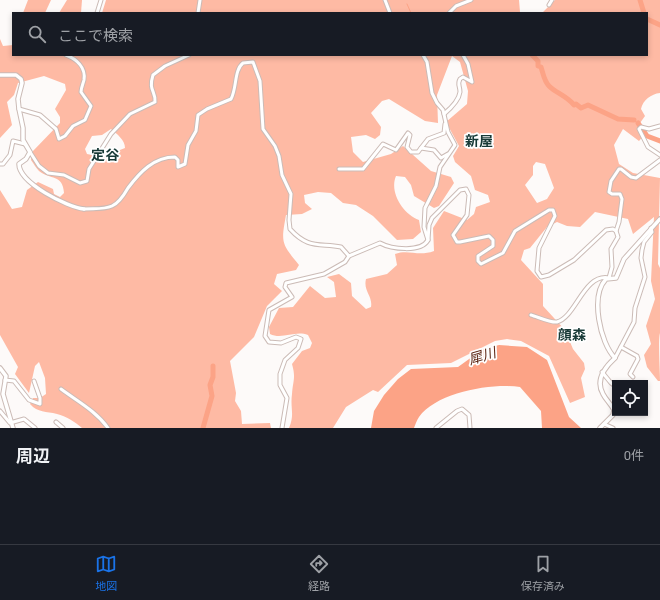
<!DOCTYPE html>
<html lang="ja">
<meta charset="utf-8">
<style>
:root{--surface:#171b24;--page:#242831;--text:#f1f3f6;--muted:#9ea1a6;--line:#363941;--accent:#1a73e8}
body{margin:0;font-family:Roboto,"Noto Sans JP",sans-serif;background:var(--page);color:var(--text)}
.controls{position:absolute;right:12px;bottom:12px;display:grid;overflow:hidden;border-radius:0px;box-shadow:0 2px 6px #0003}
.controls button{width:36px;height:36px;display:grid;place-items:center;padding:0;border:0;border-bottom:1px solid var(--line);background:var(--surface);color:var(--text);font:20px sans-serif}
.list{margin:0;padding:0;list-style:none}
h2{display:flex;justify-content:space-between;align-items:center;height:52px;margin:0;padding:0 16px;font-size:17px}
h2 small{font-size:13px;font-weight:400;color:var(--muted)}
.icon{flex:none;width:22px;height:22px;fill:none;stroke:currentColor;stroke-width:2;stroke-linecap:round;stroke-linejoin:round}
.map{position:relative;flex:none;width:660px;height:428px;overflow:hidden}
.search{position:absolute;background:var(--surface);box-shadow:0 2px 6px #0003;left:12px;right:12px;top:12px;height:44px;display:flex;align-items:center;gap:10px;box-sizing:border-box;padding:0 14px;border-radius:0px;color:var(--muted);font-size:15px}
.sheet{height:116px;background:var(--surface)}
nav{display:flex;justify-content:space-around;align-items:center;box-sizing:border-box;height:56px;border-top:1px solid var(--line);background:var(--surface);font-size:11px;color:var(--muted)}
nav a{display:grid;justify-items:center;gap:2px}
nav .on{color:var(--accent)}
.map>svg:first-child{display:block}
</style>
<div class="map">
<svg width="660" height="428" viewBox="0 0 660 428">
<rect width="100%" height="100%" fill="#fdfaf9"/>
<!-- green -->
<g fill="#febaa4" fill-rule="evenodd">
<path d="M 28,0 L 51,0 L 45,13 L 23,13 Z"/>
<path d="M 67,0 L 82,0 L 81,13 L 59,13 Z"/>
<path d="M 106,0 L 519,0 L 520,12 L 538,13 L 102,13 Z"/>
<path d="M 555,0 L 660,0 L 660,93 C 651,94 643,100 641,109 L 645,116 L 640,123 L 645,134 L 639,141 L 623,129 L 614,145 L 619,164 L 633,173 L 660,178 L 658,264 L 660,268 L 660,333 C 658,339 660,372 660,381 L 658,381 L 647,367 L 644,355 L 651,344 L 646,326 L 655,299 L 651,281 L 654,217 L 633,234 L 628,219 L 595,212 L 580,227 L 567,226 L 557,222 L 547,227 L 530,248 L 524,250 L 521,260 L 543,284 L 543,306 L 565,330 L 573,349 L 584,363 L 585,369 L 581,378 L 585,397 L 570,403 L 549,356 L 521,341 L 507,339 L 495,341 L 451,363 L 407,365 L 378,392 L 373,390 L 346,407 L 333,428 L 289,428 C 295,414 290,409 292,394 C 293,380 296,378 292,364 L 302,351 L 310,348 L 312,343 L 308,335 C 295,330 282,340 270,334 L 269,327 L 279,308 L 293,307 L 310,286 L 325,298 L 336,297 L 334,282 L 327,277 L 339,274 L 351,283 L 352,296 L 366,309 L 371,307 C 373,296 363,291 366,279 L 387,274 L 397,265 L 395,254 C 409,249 418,257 434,251 L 433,228 L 444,211 L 467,220 L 474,214 L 476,207 L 490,202 L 488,195 L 475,190 L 471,176 L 455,162 L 453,156 L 459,146 L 446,122 L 467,104 L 468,91 L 460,62 L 452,56 L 437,95 L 438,123 L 425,121 L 389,99 L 382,101 L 371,113 L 381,127 L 380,135 L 375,139 L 366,135 L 351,137 L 353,152 L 363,162 L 391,154 L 403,146 L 431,171 L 451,177 L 454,183 L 439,206 L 434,208 L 414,196 L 411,185 L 405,177 L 396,176 C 389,192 403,214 419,220 L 421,232 L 413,239 L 397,240 L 373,216 L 356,205 L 343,203 L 331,193 L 318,192 L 304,195 L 305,203 L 312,209 L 302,214 L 286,215 C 281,243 281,243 299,265 L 296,270 L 277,274 L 274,284 L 282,291 L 267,306 L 254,337 L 230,361 L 236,393 L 235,401 L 241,411 L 242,424 L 270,423 L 271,428 L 82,428 C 75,422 66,416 57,414 C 46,411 38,413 30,404 L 33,398 L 40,398 L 46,394 L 45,378 L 39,362 L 35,366 L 29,393 L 15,374 L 18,367 L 0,335 L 0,190 L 12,209 L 22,207 L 27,190 L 38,182 L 53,189 L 54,194 L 60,197 L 64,193 C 63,174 50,180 39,171 C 36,168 34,164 31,160 L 33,151 L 60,123 L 60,117 L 55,109 L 66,90 L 65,84 L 44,76 L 18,83 L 14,95 L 7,102 L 12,125 L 0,138 L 0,39 L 3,46 L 13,45 L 13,55 L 647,55 L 647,13 L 542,13 ZM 111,129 C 117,134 125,140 125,148 L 102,157 L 87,154 L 85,149 L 92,136 L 102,135 ZM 536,162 L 545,164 L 554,188 L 547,199 L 537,203 L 525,185 L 533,175 L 533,166 Z"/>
</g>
<!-- water -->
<path fill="#fca386" d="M 499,345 L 527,347 L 547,360 L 569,417 L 581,428 L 542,428 L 541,411 L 520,387 C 492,383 437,392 419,417 C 417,420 415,425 414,428 L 371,428 L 374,411 L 384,395 L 398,379 L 411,369 L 458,367 L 483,349 Z"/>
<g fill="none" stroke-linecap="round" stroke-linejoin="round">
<!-- stream -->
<path stroke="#fca386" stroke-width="1" d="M 407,4 L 411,13"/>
<!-- river -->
<g stroke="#fca386" stroke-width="5">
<path d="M 640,0 L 644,13"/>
<path d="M 647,19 L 660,25"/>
<path d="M 532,55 L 538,61 L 538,66 L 541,67 C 543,73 544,81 549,86 C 556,93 567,96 574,105 L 576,104 L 581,108 L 588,105 L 618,119 L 634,120"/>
<path d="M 638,123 L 647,136 L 660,141"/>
<path d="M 203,428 L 212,396 L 210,385 L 213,377 L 213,366"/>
</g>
<!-- minor casing -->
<g stroke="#cbbbb6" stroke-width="5">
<g id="minor">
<path d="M 385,0 L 390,13"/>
<path d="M 549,5 L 552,0"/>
<path d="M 97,13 L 101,0"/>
<path d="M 198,13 L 200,0"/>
<path d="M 449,13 L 456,6 L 471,0"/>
<path d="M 423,55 L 427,62 L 432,93 L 437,103 L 443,110 L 448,132 L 455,145 L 440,167 L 436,186 L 425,208 L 424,227 L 428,240"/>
<path d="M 19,109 L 40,115 L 56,129 L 59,139 L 65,136 L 73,126 L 85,120 L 91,106 L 81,92 C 81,88 83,84 84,80 C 86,67 76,59 66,55"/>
<path d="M 444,114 C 450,109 459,100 460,92 C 460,86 457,84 460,79 L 463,77 L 472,82 L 468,64 L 463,55"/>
<path d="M 660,126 L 649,129 L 641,127 L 639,129 L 648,147 L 660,155"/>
<path d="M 421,148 L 428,139 L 444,133 L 445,124"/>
<path d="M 30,152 L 39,166 L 48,173 L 64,175 L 80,183 L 87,181 L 89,169 L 111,134 L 130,114 L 155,102 C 156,91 148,91 153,75 L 165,66 L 189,55"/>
<path d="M 0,164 L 3,164 L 10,155 L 13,141 L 25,144"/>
<path d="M 339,169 L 363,169 L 383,144 L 396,150 L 408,133 L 410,135 L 407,147 L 411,152 L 418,152 L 421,148 L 434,150 L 441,158 L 448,154"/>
<path d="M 84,209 C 93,208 103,210 112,206 C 119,203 124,195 128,188 C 140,172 154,157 175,157 L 178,160 L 178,167 L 185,164 L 188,145 L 196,131 L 198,115 L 207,109 L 231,99 C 237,88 234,70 243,63 L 253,62 L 260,81 L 263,129 L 275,146 L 279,156 L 282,175 L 291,194 L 289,220 L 290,229 C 308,249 319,243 341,247 L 349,256"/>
<path d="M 531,315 C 538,317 551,323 557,322 C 576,317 584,273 609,278 L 612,267 L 611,249 L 618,237 L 616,231 L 619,222 L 622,199 L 620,194 L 612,194 L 609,192 L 611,181 L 619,169 L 621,169 L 631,177 L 636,178 L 660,160"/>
<path d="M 621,347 L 637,356 L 638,359 L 630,374 L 633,377"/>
<path d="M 615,358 L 634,322 L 635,308 L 645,277 L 641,258 L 642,250 L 644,242 L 652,232 L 651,228"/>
<path d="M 602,372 L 611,383 L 615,386"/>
<path d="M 5,380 L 14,381 L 29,400 L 40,404 L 40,398 L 34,381"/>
<path d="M 61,389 C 77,401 96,411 108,428"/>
<path d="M 0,411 L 10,423 L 24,419 L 35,428"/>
<path d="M 56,422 L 63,428"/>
<path d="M 604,424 L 613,428"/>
<path d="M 282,428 L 287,398 L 280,385 L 280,374 L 285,360 L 298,348 L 301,339 L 296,337 L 281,343 L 269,342 L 265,336 L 269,310 L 292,297 L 285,287 L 286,283 L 324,274 L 345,262 L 349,256 L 380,243 C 391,249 421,253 428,240 L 429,225 L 432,218 L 460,190 L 466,189 L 469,195 L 467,215 L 453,235 L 457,242 L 460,242 L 489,236 L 493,240 L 493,246 L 478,256 L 478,261 L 481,264 L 503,253 L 515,231 L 549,210 L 553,210 L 555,216 L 539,248 L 537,271 L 541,277 L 549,275 L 574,260 L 606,230 L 613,229 L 616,231"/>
<path d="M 436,428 L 457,411 L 462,409 L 469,415 L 470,428"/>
</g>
</g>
<!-- tertiary casing -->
<g stroke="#cbbbb6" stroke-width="5.5">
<g id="tertiary">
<path d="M 0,75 L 16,75 L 21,79 L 22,83 L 18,99 L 19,109 L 23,128 L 23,140 L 30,152 L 26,159 L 19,164 C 19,183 67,207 84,209"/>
<path d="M 0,368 L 6,376 L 3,394 L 13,428"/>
<path d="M 600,428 L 613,415 L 614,410 C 611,404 606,400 603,394 C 595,380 605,367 615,358 C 600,343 590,296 606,279 L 616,278 L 624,259 L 660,219"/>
</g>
</g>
<!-- minor -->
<use href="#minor" stroke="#fff" stroke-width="3"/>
<!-- tertiary -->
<use href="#tertiary" stroke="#fff" stroke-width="3.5"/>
</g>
<g text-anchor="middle" stroke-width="3.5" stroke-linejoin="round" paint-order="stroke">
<!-- neighbourhood labels -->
<g font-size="14" font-weight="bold" fill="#173936" stroke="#fff">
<text x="479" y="146">新屋</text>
<text x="105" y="160">定谷</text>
<text x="572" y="340">顔森</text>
</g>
<!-- water labels -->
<g font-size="14" font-style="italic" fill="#5b2412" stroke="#fff">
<text transform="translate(482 356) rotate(-17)" y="5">犀川</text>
</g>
</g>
</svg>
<div class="controls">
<button><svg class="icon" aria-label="locate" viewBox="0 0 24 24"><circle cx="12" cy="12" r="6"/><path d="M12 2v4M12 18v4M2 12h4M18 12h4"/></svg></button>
</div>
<div class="search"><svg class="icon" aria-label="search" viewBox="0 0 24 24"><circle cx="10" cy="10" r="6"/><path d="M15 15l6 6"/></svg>ここで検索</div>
</div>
<section class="sheet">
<h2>周辺<small>0件</small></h2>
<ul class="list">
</ul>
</section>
<nav>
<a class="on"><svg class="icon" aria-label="map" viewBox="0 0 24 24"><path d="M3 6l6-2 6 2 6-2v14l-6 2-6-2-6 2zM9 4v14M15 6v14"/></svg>地図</a>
<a><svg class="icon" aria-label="directions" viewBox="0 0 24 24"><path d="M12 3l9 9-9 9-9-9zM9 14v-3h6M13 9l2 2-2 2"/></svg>経路</a>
<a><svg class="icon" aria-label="saved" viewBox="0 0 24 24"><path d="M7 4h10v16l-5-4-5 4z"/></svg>保存済み</a>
</nav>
